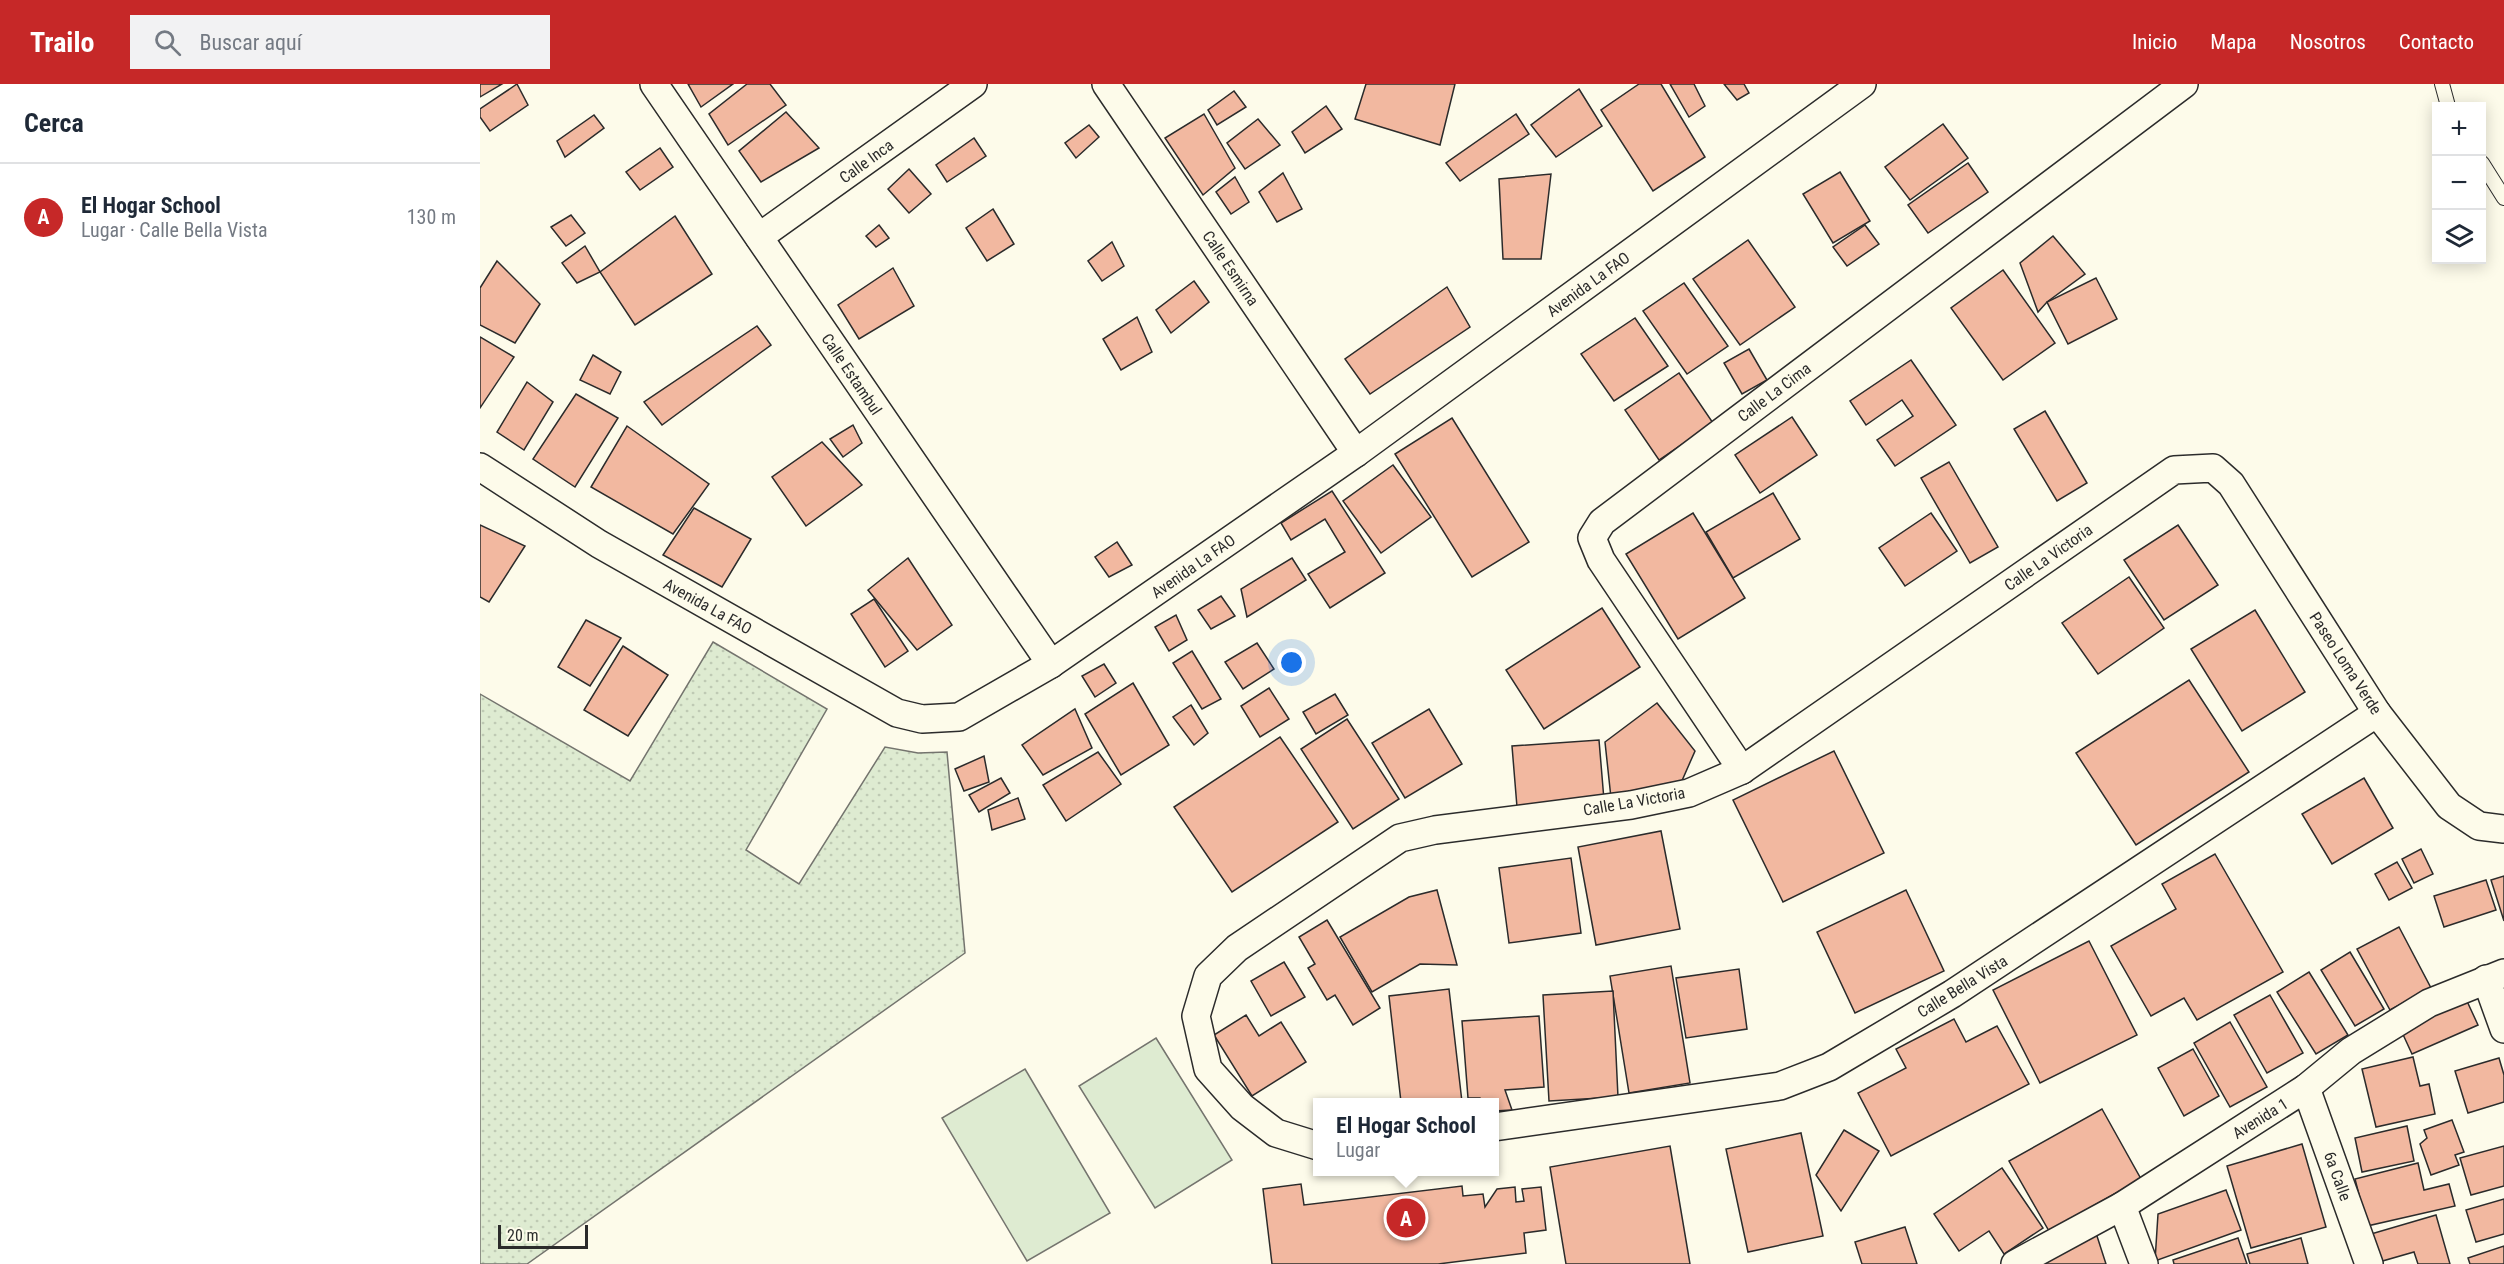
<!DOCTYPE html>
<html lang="es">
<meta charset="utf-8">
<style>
:root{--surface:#fff;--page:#f2f2f3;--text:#1f2937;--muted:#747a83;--line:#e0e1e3;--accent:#c62828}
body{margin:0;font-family:"Roboto Condensed",sans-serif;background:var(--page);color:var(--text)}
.controls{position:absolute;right:18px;top:18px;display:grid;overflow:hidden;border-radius:0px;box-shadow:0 3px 15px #0003}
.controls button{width:54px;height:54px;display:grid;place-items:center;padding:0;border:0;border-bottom:2px solid var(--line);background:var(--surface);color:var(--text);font:30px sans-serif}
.scale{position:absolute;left:18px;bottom:15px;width:90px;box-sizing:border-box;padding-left:6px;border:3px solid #2b2b2b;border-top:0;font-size:16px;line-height:21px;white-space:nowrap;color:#2b2b2b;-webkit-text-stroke:4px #fdfbea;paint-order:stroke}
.you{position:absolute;left:812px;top:579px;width:21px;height:21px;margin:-15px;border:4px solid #fff;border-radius:50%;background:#1a73e8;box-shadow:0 0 0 9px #1a73e833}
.badge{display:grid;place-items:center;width:39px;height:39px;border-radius:50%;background:var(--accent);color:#fff;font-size:20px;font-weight:700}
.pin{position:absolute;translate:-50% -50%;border:3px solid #fff;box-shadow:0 2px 6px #0006}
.popup{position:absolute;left:833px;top:1014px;width:186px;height:78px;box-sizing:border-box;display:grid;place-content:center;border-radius:0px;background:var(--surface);filter:drop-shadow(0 2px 4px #0005);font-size:20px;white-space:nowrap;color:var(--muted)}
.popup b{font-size:22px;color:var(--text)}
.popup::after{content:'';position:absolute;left:50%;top:100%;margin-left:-12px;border:12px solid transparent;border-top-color:var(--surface)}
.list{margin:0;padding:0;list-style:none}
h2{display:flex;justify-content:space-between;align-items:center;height:78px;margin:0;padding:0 24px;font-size:26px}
h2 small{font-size:20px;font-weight:400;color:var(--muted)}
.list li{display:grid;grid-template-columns:39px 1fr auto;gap:18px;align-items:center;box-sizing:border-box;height:108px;padding:0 24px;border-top:2px solid var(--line)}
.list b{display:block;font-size:22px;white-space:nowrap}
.list p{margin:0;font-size:20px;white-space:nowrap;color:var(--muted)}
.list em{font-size:20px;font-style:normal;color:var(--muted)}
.icon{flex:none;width:33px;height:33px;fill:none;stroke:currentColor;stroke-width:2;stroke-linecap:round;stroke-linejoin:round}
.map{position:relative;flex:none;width:2024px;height:1180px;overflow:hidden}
header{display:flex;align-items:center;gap:36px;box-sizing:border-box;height:84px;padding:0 30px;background:var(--accent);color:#fff}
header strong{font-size:28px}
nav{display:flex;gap:33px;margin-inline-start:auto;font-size:21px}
.search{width:420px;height:54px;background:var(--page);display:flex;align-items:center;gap:15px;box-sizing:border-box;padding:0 21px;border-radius:0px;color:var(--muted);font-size:22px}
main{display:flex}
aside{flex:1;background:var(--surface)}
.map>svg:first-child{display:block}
</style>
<header>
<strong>Trailo</strong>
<div class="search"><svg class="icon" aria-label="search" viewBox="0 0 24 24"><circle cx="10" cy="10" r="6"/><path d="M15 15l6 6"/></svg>Buscar aquí</div>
<nav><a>Inicio</a><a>Mapa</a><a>Nosotros</a><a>Contacto</a></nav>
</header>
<main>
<aside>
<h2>Cerca<small></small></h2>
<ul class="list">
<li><span class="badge">A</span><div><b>El Hogar School</b><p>Lugar · Calle Bella Vista</p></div><em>130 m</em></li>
</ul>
</aside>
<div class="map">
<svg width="2024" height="1180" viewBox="0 0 2024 1180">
<defs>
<pattern id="grass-dots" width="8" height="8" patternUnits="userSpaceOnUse" patternTransform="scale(1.5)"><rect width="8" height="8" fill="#deebd1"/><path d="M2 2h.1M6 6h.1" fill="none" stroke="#bfcab4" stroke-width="1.8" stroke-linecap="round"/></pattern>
</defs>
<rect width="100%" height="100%" fill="#fdfbea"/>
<!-- grass -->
<path fill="url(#grass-dots)" stroke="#74746e" stroke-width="1.5" d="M 233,558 L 347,625 L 266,766 L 319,800 L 405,663 L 438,669 L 467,668 L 485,869 L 47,1180 L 0,1180 L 0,610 L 150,697 Z"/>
<!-- pitch -->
<g fill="#deebd1" stroke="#74746e" stroke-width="1.5">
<path d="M 676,954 L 752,1076 L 675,1124 L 599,1002 Z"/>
<path d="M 545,985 L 630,1129 L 547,1177 L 462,1034 Z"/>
</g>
<!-- building -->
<g fill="#f2b8a0" stroke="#2b2b2b" stroke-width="1.5">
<path d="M 0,0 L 22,0 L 0,13 Z"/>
<path d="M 37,0 L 48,21 L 10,47 L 0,33 L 0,25 Z"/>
<path d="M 208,0 L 253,0 L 221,23 Z"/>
<path d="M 267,0 L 290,0 L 306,21 L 248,61 L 229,30 Z"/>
<path d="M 886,0 L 975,0 L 960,61 L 875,35 Z"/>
<path d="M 1159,0 L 1181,0 L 1225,73 L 1173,107 L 1121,26 Z"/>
<path d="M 1190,0 L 1214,0 L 1225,22 L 1209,33 Z"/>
<path d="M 1244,0 L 1264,0 L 1269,9 L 1257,16 Z"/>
<path d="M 1099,5 L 1122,42 L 1076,73 L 1051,41 Z"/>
<path d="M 754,7 L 766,23 L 737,41 L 728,26 Z"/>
<path d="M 846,22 L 862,45 L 825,69 L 812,48 Z"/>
<path d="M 306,28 L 339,64 L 281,98 L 259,67 Z"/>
<path d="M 724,30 L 755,84 L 723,111 L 685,54 Z"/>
<path d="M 1036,30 L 1049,50 L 980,97 L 966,79 Z"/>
<path d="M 114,31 L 124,44 L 85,73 L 77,57 Z"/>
<path d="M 778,35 L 800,61 L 765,85 L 747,59 Z"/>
<path d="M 1463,40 L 1488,74 L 1430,116 L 1405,83 Z"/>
<path d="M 609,41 L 619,53 L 596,74 L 585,59 Z"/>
<path d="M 494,54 L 506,72 L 467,98 L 456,81 Z"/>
<path d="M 180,64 L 193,83 L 160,106 L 146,88 Z"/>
<path d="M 1488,79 L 1508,108 L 1448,149 L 1428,121 Z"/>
<path d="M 429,85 L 451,110 L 429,129 L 408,105 Z"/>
<path d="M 1360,88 L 1390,137 L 1353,159 L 1323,110 Z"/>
<path d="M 803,89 L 822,125 L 797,138 L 779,108 Z"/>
<path d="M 1071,90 L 1061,175 L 1023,175 L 1019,95 Z"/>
<path d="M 755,93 L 769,118 L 751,130 L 736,108 Z"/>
<path d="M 513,125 L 534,160 L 507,177 L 486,144 Z"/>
<path d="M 91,131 L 105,149 L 86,162 L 71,143 Z"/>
<path d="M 195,132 L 232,190 L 155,241 L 120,188 Z"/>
<path d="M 399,141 L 409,154 L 396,163 L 386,152 Z"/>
<path d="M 1385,141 L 1399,160 L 1367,182 L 1353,163 Z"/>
<path d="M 1573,152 L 1605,190 L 1567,218 L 1558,228 L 1540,179 Z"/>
<path d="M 1268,156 L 1315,223 L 1260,261 L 1213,195 Z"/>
<path d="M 632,158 L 644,182 L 622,197 L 608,177 Z"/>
<path d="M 105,162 L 120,188 L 97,199 L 82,179 Z"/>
<path d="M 17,177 L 60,220 L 35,259 L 0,241 L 0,204 Z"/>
<path d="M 413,184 L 434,222 L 379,255 L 358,221 Z"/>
<path d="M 1523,186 L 1575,259 L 1523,296 L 1471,224 Z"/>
<path d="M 1616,194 L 1637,235 L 1588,260 L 1567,218 Z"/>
<path d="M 714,197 L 729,218 L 691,249 L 676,226 Z"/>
<path d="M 1204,199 L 1248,262 L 1207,290 L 1163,227 Z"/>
<path d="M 967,203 L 990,243 L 890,310 L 865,275 Z"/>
<path d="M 657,233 L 672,268 L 641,286 L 623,255 Z"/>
<path d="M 1155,234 L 1188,282 L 1134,317 L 1101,270 Z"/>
<path d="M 277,242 L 291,261 L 182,341 L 164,318 Z"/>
<path d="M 0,253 L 34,273 L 0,324 Z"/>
<path d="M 1269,265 L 1287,296 L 1262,310 L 1244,279 Z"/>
<path d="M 113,271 L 141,288 L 130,310 L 100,296 Z"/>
<path d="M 1431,276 L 1476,341 L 1415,382 L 1397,356 L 1433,332 L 1422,316 L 1386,341 L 1370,317 Z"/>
<path d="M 1199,289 L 1233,339 L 1179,376 L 1145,326 Z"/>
<path d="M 47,298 L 73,318 L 44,366 L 17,348 Z"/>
<path d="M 96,310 L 138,334 L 95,403 L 53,375 Z"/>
<path d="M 1565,327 L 1607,399 L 1577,417 L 1534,345 Z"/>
<path d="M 1312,333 L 1337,371 L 1280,409 L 1255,371 Z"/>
<path d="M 972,334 L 1049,458 L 992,493 L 915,370 Z"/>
<path d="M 373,341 L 382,359 L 363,373 L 350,355 Z"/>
<path d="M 147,342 L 229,400 L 193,450 L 111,403 Z"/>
<path d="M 342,358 L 382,401 L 326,442 L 292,393 Z"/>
<path d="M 1469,378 L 1518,463 L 1490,479 L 1441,394 Z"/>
<path d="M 913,381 L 951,433 L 901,469 L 863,417 Z"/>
<path d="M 852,407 L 905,489 L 850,524 L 828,490 L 865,468 L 845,435 L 811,456 L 801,439 Z"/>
<path d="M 1293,409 L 1320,455 L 1253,494 L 1226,448 Z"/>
<path d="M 214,424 L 271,455 L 242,503 L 183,471 Z"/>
<path d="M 1213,429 L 1265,514 L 1198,555 L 1146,470 Z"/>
<path d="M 1451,429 L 1477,467 L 1425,502 L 1399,464 Z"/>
<path d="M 0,441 L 45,462 L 9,518 L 0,513 Z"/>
<path d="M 1698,441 L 1738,501 L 1684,536 L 1644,476 Z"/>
<path d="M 637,458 L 652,481 L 629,493 L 615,473 Z"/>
<path d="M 428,474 L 472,541 L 437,566 L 388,506 Z"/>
<path d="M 812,474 L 826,496 L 767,533 L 761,505 Z"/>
<path d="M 1649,493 L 1684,544 L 1618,590 L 1582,539 Z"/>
<path d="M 741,512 L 755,532 L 731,545 L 718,526 Z"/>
<path d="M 394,515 L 428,567 L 405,583 L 371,530 Z"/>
<path d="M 1122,524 L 1160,583 L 1064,645 L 1026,586 Z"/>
<path d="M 1775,526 L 1825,608 L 1762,647 L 1711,565 Z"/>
<path d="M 696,531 L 707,556 L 689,567 L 675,543 Z"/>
<path d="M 106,536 L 141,554 L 110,602 L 78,583 Z"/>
<path d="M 777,559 L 794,585 L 763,605 L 745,578 Z"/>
<path d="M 143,562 L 188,591 L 148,652 L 104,626 Z"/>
<path d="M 712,567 L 741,615 L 722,625 L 693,579 Z"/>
<path d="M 624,580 L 636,599 L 615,613 L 602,592 Z"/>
<path d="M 1709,596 L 1769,688 L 1656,761 L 1596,669 Z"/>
<path d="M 653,599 L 689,661 L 641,691 L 605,630 Z"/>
<path d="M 789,604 L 809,635 L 780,653 L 761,622 Z"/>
<path d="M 855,610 L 868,631 L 836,650 L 823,628 Z"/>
<path d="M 1177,619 L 1215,667 L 1197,708 L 1131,714 L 1125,658 Z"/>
<path d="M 711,621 L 728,649 L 714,661 L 693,633 Z"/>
<path d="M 595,625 L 612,664 L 563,691 L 542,661 Z"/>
<path d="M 949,625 L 982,680 L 925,714 L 892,659 Z"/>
<path d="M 867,635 L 919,715 L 873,745 L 821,665 Z"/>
<path d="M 800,653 L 858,738 L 752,808 L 694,723 Z"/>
<path d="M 1119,656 L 1124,716 L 1037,723 L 1032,662 Z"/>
<path d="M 1354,667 L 1404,769 L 1303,818 L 1253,716 Z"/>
<path d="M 618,668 L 641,700 L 586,737 L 563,701 Z"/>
<path d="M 504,672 L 509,698 L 484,707 L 475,685 Z"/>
<path d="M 521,694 L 530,709 L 499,728 L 489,711 Z"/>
<path d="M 1884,694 L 1913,744 L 1852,780 L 1822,730 Z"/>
<path d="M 538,714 L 545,735 L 512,746 L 508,726 Z"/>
<path d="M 1181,747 L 1200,845 L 1116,861 L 1098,763 Z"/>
<path d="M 1941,765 L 1953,790 L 1934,799 L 1922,775 Z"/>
<path d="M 1735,770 L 1803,888 L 1717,936 L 1704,914 L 1671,932 L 1631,862 L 1696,825 L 1682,800 Z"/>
<path d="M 1091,774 L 1101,849 L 1029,859 L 1019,784 Z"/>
<path d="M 1917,778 L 1932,804 L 1909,816 L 1895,790 Z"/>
<path d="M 2024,792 L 2024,837 L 2011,796 Z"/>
<path d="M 2006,796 L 2016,826 L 1964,843 L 1954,812 Z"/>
<path d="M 957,806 L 977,881 L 940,880 L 892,908 L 860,853 L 929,813 Z"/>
<path d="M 1426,806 L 1464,887 L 1375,929 L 1337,848 Z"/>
<path d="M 847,836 L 900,924 L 873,941 L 855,911 L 847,916 L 828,884 L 835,880 L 819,853 Z"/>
<path d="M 1919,843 L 1951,904 L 1910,926 L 1877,865 Z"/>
<path d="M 1609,857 L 1657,951 L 1560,999 L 1513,906 Z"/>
<path d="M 1870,868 L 1904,925 L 1875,942 L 1841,886 Z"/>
<path d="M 804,878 L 825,913 L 791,932 L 771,897 Z"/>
<path d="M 1191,882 L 1210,999 L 1149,1009 L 1130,892 Z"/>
<path d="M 1259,885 L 1267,945 L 1206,954 L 1196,894 Z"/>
<path d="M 1829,888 L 1868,951 L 1836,970 L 1797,908 Z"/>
<path d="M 969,905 L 982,1018 L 921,1018 L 909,912 Z"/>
<path d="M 1133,907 L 1138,1013 L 1069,1017 L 1063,911 Z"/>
<path d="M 1790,911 L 1823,969 L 1787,989 L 1754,931 Z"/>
<path d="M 1986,915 L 1998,941 L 1932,970 L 1920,944 Z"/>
<path d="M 766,931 L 779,952 L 801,938 L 826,978 L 772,1012 L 734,951 Z"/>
<path d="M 1059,932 L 1064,1003 L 1025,1006 L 1032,1026 L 1014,1027 L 1014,1018 L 1001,1018 L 1000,1014 L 988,1014 L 982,937 Z"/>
<path d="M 1474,935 L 1486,958 L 1517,942 L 1549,1000 L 1411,1072 L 1378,1009 L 1426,984 L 1416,965 Z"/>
<path d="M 1750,938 L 1787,1003 L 1750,1023 L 1714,959 Z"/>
<path d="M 1713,965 L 1739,1012 L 1704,1032 L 1678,984 Z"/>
<path d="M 1933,973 L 1940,1002 L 1949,1000 L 1955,1030 L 1896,1043 L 1882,985 Z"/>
<path d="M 2019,974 L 2024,991 L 2024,1018 L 1988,1029 L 1975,987 Z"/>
<path d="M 1622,1025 L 1661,1095 L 1569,1147 L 1529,1077 Z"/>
<path d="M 1972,1036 L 1984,1068 L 1975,1071 L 1979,1081 L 1951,1091 L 1940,1060 L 1947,1054 L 1944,1046 Z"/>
<path d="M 1927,1042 L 1934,1077 L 1882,1088 L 1875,1054 Z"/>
<path d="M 1364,1046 L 1399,1067 L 1361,1127 L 1336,1091 Z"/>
<path d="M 1321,1049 L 1343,1152 L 1268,1168 L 1246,1065 Z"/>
<path d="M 1822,1060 L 1846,1143 L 1771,1164 L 1747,1082 Z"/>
<path d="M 1190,1062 L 1210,1180 L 1086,1180 L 1070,1083 Z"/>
<path d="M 2024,1062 L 2024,1102 L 1991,1111 L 1980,1074 Z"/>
<path d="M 1938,1079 L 1944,1106 L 1969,1100 L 1975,1122 L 1887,1142 L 1875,1095 Z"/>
<path d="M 1522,1084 L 1563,1144 L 1524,1170 L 1509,1147 L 1479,1167 L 1454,1130 Z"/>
<path d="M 821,1100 L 824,1121 L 982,1102 L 983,1112 L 1003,1110 L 1005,1123 L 1017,1105 L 1035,1103 L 1036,1118 L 1044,1117 L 1042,1105 L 1061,1103 L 1066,1146 L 1044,1149 L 1046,1169 L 958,1180 L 792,1180 L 783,1105 Z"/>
<path d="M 1746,1106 L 1761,1146 L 1675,1177 L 1678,1130 Z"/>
<path d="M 2024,1115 L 2024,1150 L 1996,1158 L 1986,1126 Z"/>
<path d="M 1956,1131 L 1970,1180 L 1938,1180 L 1934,1168 L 1899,1178 L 1891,1150 Z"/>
<path d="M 1425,1143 L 1437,1180 L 1382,1180 L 1375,1158 Z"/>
<path d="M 1616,1149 L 1626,1180 L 1564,1180 Z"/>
<path d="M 1758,1154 L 1767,1180 L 1694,1180 L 1693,1176 Z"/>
<path d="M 1821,1154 L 1828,1180 L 1770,1180 L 1767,1170 Z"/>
<path d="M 2024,1162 L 2024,1180 L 1990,1180 L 1988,1174 Z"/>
</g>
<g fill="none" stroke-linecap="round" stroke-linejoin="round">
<!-- service casing -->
<g stroke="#2b2b2b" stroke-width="16">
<g id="service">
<path d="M 1962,0 L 1968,22"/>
<path d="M 2002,79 L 2024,114"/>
</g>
</g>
<!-- minor casing -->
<g stroke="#2b2b2b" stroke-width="30">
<g id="minor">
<path d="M 174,0 L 571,580"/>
<path d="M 626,0 L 876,369"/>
<path d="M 279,153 L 493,0"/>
<path d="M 0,383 L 119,460 L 417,629 L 442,635 L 479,633 L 571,580 L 876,369 L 1382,0"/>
<path d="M 1262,686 L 1121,476 L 1112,454 L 1122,438 L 1704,0"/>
<path d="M 2006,895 L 2024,945"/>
<path d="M 1826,1004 L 1889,1180"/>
<path d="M 1014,1043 L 1300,1002 L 1349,983 L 1472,910 L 1897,629"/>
<path d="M 838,1062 L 796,1049 L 762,1023 L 728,985 L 716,932 L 728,892 L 757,864 L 920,754 L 955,746 L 1151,721 L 1209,709 L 1262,686 L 1694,386 L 1733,384 L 1751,400 L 1897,629 L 1969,722 L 1999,742 L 2024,745"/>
<path d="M 1642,1122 L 1664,1180"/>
<path d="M 1535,1180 L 1642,1122 L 1826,1004 L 1871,967 L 1949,919 L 2024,889"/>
</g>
</g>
<!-- service -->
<use href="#service" stroke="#fdfbea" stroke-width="14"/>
<!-- minor -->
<use href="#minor" stroke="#fdfbea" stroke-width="27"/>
</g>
<g text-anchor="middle" stroke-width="4.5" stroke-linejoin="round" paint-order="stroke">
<!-- street labels -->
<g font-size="16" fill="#2b2b2b" stroke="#fdfbea">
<text transform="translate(386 77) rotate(-36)" y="6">Calle Inca</text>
<text transform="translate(751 184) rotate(56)" y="6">Calle Esmirna</text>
<text transform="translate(1108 200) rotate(-36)" y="6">Avenida La FAO</text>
<text transform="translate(372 290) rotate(56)" y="6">Calle Estambul</text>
<text transform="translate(1294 308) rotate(-37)" y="6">Calle La Cima</text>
<text transform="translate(1568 473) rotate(-35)" y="6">Calle La Victoria</text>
<text transform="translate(713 482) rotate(-35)" y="6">Avenida La FAO</text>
<text transform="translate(228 522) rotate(29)" y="6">Avenida La FAO</text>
<text transform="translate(1866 579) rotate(57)" y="6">Paseo Loma Verde</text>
<text transform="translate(1154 717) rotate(-10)" y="6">Calle La Victoria</text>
<text transform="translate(1482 902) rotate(-32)" y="6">Calle Bella Vista</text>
<text transform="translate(1780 1034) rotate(-32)" y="6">Avenida 1</text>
<text transform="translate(1858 1092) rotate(70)" y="6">6a Calle</text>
</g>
</g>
</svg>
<div class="controls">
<button>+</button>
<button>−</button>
<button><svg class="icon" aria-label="layers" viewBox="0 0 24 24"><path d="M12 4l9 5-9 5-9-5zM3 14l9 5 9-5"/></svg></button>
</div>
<div class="scale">20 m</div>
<div class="you"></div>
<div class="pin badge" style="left:926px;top:1134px">A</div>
<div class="popup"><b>El Hogar School</b>Lugar</div>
</div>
</main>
